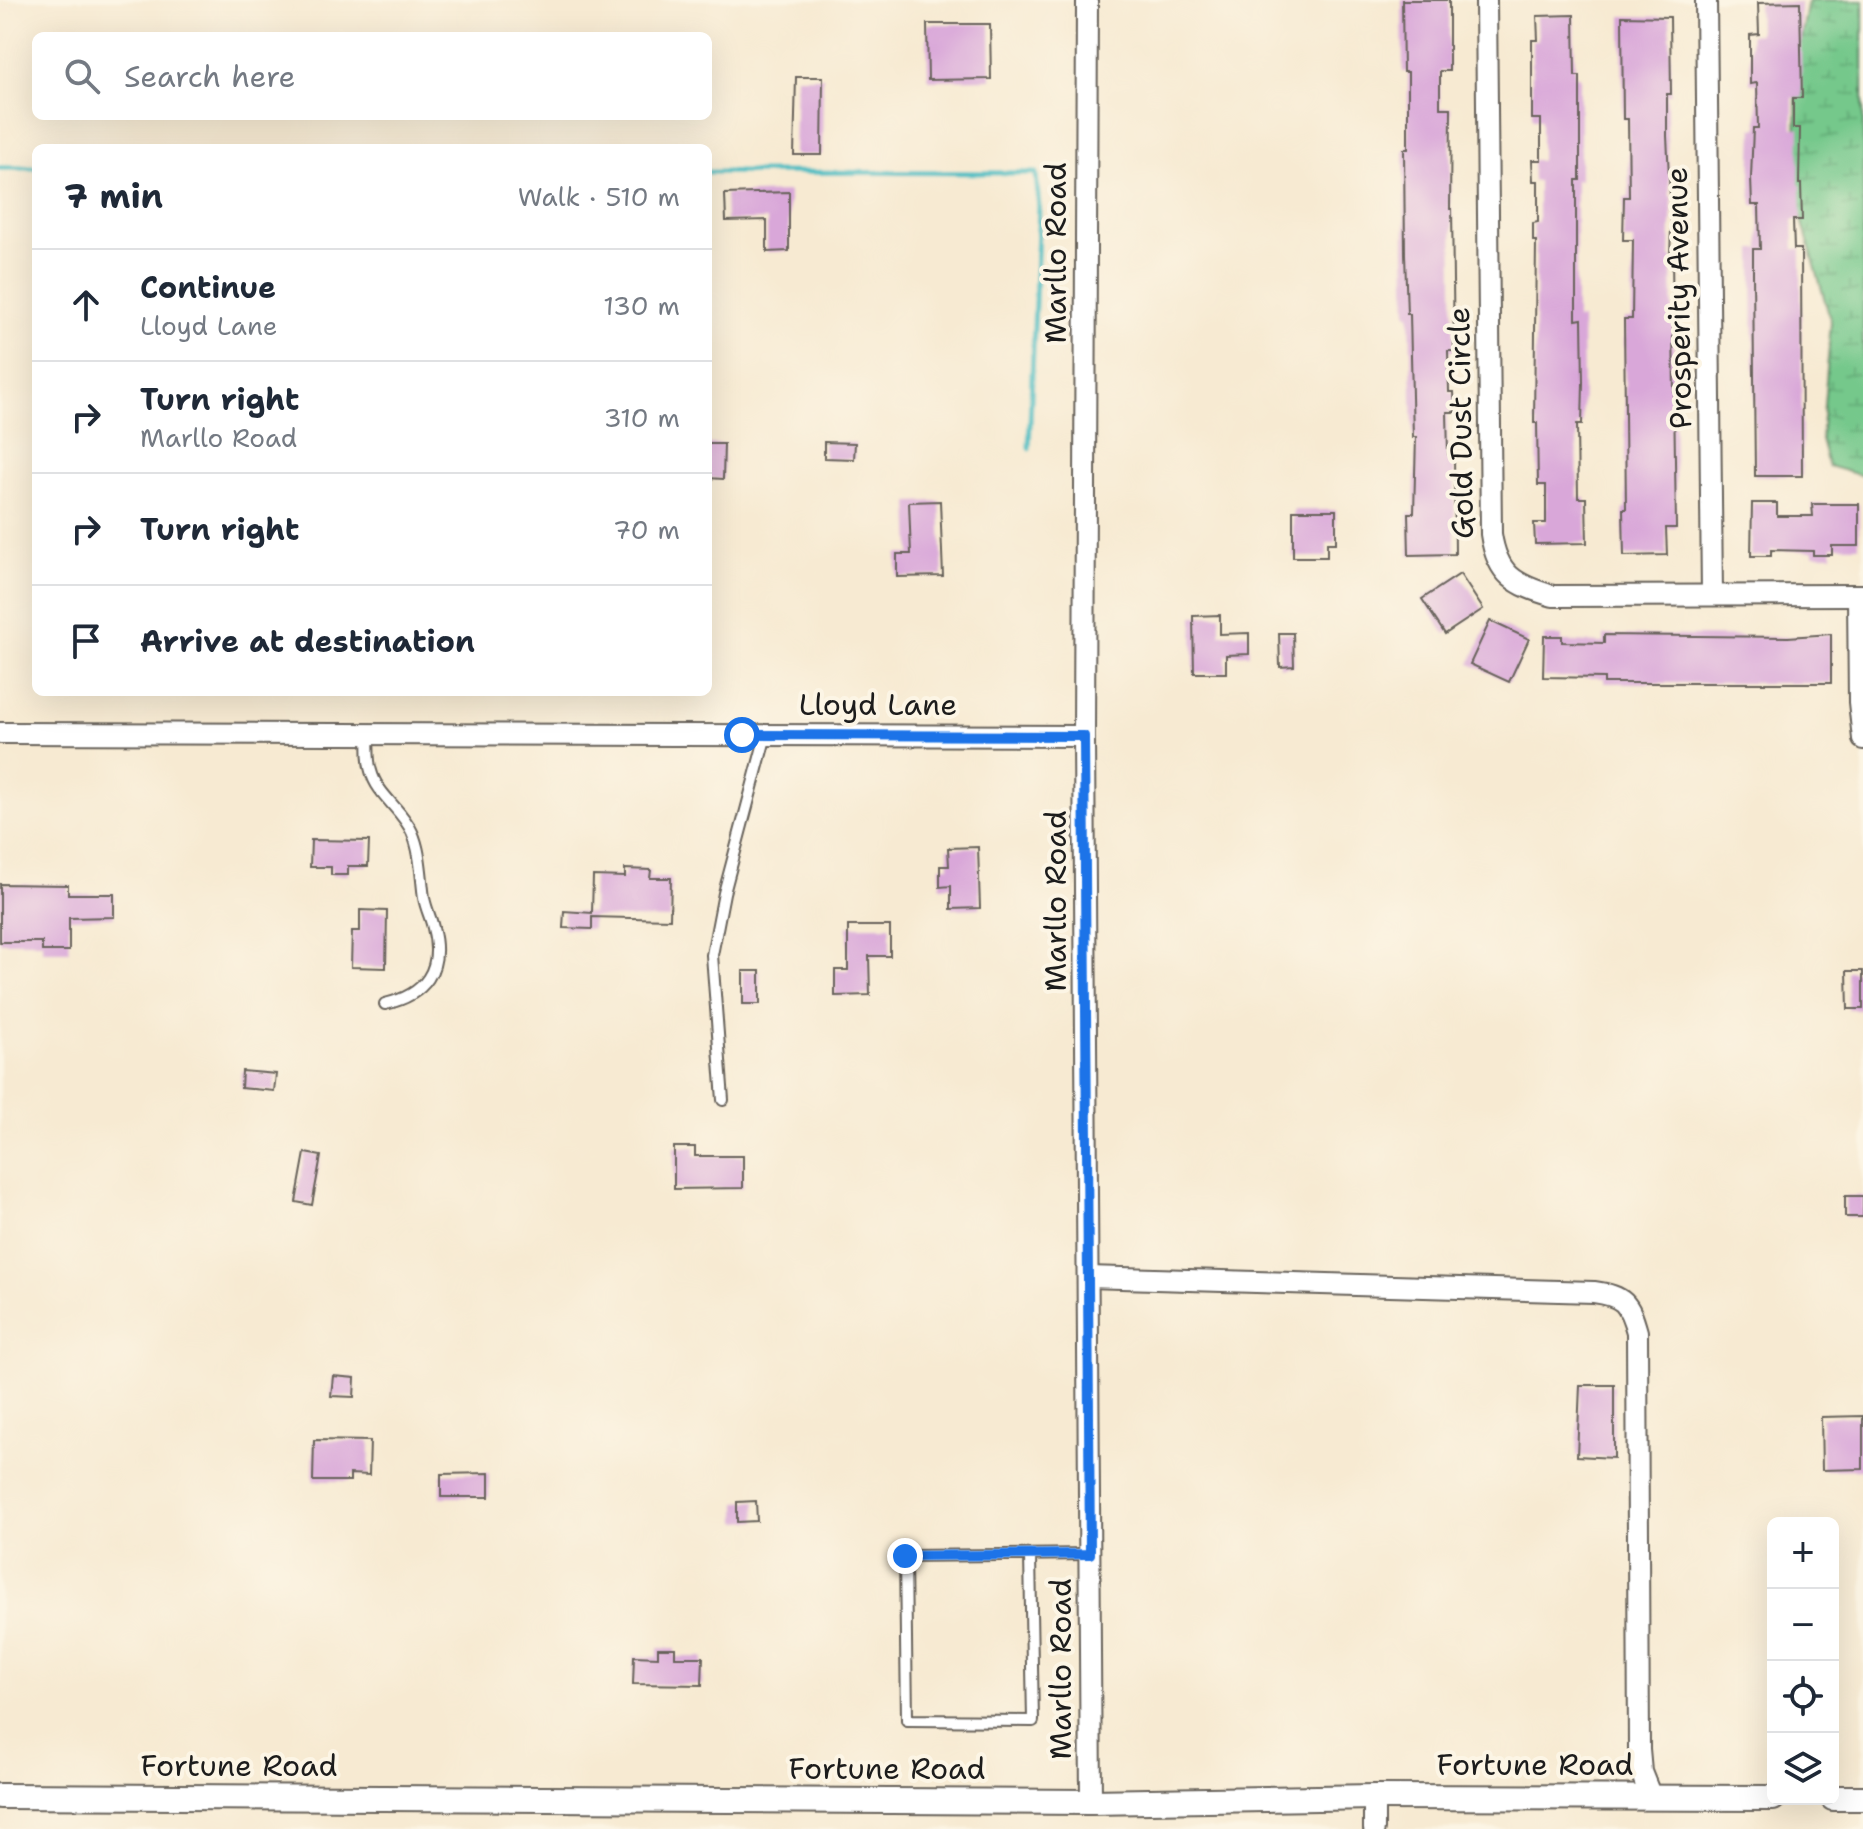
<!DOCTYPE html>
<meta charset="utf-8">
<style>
:root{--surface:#fff;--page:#f2f2f3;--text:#1f2937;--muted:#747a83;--line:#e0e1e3}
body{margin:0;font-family:"Shantell Sans",sans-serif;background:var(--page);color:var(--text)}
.controls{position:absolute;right:24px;bottom:24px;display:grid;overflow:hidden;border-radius:12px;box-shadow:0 8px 32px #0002}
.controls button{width:72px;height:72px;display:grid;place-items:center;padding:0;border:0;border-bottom:2px solid var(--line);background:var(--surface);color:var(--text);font:40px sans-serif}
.stop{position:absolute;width:24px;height:24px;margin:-18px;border:6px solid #1a73e8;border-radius:50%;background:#fff}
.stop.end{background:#1a73e8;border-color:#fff;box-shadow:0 2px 8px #0008}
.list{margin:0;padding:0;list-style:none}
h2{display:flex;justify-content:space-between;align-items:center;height:104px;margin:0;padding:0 32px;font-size:34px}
h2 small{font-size:26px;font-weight:400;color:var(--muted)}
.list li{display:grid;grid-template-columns:52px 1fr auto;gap:24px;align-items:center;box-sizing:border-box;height:112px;padding:0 32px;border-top:2px solid var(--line)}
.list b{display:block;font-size:30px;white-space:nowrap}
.list p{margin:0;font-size:26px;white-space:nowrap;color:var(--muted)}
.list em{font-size:26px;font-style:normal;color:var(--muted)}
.icon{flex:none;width:44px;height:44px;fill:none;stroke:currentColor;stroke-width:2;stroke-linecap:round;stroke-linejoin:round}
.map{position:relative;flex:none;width:1863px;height:1829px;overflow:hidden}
.search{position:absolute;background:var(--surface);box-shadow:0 8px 32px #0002;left:32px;top:32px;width:680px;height:88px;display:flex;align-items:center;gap:20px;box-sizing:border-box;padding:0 28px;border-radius:12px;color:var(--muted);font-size:30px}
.panel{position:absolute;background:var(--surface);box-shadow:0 8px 32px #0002;left:32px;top:144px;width:680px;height:552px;border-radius:12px}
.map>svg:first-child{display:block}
</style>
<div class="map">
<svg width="1863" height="1829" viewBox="0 0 1863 1829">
<defs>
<pattern id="wetland-marsh" width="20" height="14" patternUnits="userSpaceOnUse" patternTransform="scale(2)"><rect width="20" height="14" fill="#74c88b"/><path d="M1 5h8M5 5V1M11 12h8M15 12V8" fill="none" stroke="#64ab77"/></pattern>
</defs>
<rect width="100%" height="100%" fill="#fcf5e5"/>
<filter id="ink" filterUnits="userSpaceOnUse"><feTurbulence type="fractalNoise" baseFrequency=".0125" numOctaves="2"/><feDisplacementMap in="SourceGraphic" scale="16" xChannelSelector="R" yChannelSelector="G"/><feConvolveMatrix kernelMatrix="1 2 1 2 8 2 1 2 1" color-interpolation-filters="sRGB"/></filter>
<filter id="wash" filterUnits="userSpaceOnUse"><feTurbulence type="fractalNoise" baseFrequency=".006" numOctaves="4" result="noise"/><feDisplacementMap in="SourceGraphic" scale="32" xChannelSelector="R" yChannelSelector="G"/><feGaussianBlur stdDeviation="1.8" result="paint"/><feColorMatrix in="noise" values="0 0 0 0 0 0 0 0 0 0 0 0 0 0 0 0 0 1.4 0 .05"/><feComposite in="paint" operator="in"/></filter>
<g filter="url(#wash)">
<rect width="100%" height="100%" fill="#f7ead2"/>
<!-- wetland -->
<path fill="url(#wetland-marsh)" stroke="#487254" stroke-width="2" d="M 1808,0 L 1863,0 L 1863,476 L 1828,466 L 1821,440 L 1831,322 L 1797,202 L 1796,68 Z"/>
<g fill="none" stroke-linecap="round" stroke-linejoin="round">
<!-- stream -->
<g stroke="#4ebdc3" stroke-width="5">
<path d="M 0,168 L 36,168"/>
<path d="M 708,172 L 1036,173 L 1039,207 L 1029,448"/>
</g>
</g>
<g id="blocks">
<!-- building -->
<g fill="#d9a7d9">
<path d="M 1402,0 L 1449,0 L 1449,71 L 1440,71 L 1440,108 L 1451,108 L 1450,209 L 1452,209 L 1454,351 L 1448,351 L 1449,392 L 1454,392 L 1455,412 L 1447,412 L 1448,454 L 1454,454 L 1455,554 L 1409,555 L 1408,513 L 1414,513 L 1416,437 L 1413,437 L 1410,314 L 1407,314 L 1405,254 L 1404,149 L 1408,149 L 1408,72 L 1403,72 Z"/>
<path d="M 1800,2 L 1802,98 L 1793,98 L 1793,128 L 1800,128 L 1799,184 L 1801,184 L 1802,220 L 1793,220 L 1794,249 L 1801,249 L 1802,476 L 1755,476 L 1753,273 L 1753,249 L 1760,249 L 1759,205 L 1752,205 L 1751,178 L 1753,128 L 1758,128 L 1757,83 L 1750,84 L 1750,35 L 1759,34 L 1758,3 Z"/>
<path d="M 1574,15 L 1575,76 L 1580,76 L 1580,180 L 1576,180 L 1576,320 L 1582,319 L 1583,383 L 1582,424 L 1577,424 L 1578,498 L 1586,498 L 1587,543 L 1535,544 L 1534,523 L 1546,523 L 1546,485 L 1538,485 L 1537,423 L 1534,423 L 1536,241 L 1533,241 L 1533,223 L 1538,222 L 1538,181 L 1533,181 L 1532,160 L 1541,160 L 1541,119 L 1532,119 L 1532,40 L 1538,40 L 1537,16 Z"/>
<path d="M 1622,16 L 1670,17 L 1671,94 L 1667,94 L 1667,136 L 1670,197 L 1672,197 L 1670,258 L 1672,258 L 1676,528 L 1666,528 L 1667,555 L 1624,556 L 1623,509 L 1626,509 L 1624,319 L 1632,319 L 1633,240 L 1623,240 L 1624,197 L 1629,197 L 1628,119 L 1623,119 Z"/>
<path d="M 927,24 L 990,24 L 991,79 L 928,80 Z"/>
<path d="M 796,77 L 823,77 L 822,155 L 794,155 Z"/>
<path d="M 789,192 L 789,251 L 767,252 L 767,220 L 726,221 L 725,194 Z"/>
<path d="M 824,442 L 855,443 L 854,459 L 824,458 Z"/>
<path d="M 708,444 L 724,444 L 723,479 L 708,478 Z"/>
<path d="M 940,501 L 943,576 L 897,577 L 897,554 L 911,554 L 909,502 Z"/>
<path d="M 1752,503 L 1777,503 L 1777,516 L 1813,516 L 1812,504 L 1859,504 L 1859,546 L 1832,546 L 1832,555 L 1813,555 L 1813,551 L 1771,550 L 1771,556 L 1751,556 Z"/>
<path d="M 1293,510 L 1336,510 L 1336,543 L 1327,543 L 1327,557 L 1293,557 Z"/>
<path d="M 1460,574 L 1483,609 L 1445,634 L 1422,599 Z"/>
<path d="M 1220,615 L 1220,634 L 1249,633 L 1249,654 L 1226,655 L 1226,673 L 1194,673 L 1193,616 Z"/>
<path d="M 1490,621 L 1529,639 L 1509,682 L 1470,664 Z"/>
<path d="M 1279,633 L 1293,633 L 1294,666 L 1280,667 Z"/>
<path d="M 1831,634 L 1831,683 L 1604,683 L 1604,678 L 1543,677 L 1544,636 L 1562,636 L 1562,642 L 1604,643 L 1604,635 L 1788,637 Z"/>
<path d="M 311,840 L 369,841 L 368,866 L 348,866 L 348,875 L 331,875 L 331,867 L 310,867 Z"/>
<path d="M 978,847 L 980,908 L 951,909 L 951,886 L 940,887 L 940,866 L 949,866 L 948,848 Z"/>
<path d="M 625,869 L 651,870 L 650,878 L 671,878 L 670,919 L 592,917 L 592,929 L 563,928 L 564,911 L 592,913 L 593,876 L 625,877 Z"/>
<path d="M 0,884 L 68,885 L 68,894 L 114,894 L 114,917 L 69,918 L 69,951 L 42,951 L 42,942 L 0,942 Z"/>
<path d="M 360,910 L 387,911 L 386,968 L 351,967 L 352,931 L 360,931 Z"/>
<path d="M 848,926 L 890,926 L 890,956 L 869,956 L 870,995 L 835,996 L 835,970 L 848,970 Z"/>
<rect x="743" y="971" width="17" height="33"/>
<path d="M 1847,971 L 1863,971 L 1863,1009 L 1848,1009 Z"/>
<path d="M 242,1071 L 276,1074 L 274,1091 L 241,1088 Z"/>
<path d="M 674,1147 L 695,1147 L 695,1156 L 743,1156 L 743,1188 L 674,1189 Z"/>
<path d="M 305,1153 L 321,1156 L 312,1205 L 296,1202 Z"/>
<rect x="1845" y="1196" width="18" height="21"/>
<path d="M 333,1376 L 355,1378 L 354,1397 L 331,1396 Z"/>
<path d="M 1580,1385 L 1614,1385 L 1614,1458 L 1577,1456 Z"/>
<path d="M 1863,1416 L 1863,1469 L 1822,1470 L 1821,1417 Z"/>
<path d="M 314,1440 L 370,1441 L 369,1475 L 350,1474 L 350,1481 L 313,1481 Z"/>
<path d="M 489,1473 L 489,1497 L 441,1497 L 441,1474 Z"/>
<path d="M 756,1501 L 757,1521 L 737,1522 L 737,1502 Z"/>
<path d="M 658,1648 L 675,1648 L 675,1657 L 703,1657 L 702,1685 L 633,1684 L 634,1656 L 658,1657 Z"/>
</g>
</g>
</g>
<g filter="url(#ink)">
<use href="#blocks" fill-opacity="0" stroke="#69645c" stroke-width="2"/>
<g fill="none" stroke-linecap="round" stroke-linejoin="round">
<!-- service casing -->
<g stroke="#69645c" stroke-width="14">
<g id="service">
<path d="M 368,734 C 369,746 367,759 371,771 C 377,795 402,809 412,832 C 421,852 421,877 424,898 C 426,909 431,918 433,928 C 444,970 425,995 385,1004"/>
<path d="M 723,1100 L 712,955 L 724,893 L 766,735"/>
<path d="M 1030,1555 L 1033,1721 L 907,1720 L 905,1556 L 1090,1554"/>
</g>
</g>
<!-- minor casing -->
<g stroke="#69645c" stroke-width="24">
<g id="minor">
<path d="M 1087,0 L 1084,736 L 1091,1802"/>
<path d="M 1486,0 L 1491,534 C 1497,575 1515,585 1553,596 L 1863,595"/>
<path d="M 1706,0 L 1712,595"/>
<path d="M 1858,595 L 1859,702 L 1863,739"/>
<path d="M 0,733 L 1084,736"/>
<path d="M 1088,1277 L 1594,1292 C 1624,1296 1629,1303 1637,1332 L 1639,1750 L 1641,1772 L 1651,1797"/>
<path d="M 1374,1797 L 1374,1829"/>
</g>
</g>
<!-- tertiary casing -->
<g stroke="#69645c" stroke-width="28">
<g id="tertiary">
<path d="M 0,1796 L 1091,1802 L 1374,1797 L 1773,1798"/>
<path d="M 1833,1798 L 1863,1798"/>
</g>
</g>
<!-- service -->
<use href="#service" stroke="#fff" stroke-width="10"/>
<!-- minor -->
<use href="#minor" stroke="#fff" stroke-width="20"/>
<!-- tertiary -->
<use href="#tertiary" stroke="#fff" stroke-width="24"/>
</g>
</g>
<g fill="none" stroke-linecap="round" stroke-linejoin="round" filter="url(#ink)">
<!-- route -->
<path stroke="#1a73e8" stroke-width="10" d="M 742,735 L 1084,736 L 1090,1554 L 905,1556"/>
</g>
<g text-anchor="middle" stroke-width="8" stroke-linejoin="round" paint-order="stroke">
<!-- street labels -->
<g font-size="30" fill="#1c1c1c" stroke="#fcf5e5">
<text transform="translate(1056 253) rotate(-90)" y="10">Marllo Road</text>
<text transform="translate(1679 298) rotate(-91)" y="10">Prosperity Avenue</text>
<text transform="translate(1461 423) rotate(-91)" y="10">Gold Dust Circle</text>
<text x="878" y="715">Lloyd Lane</text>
<text transform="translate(1056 901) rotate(-90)" y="10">Marllo Road</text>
<text transform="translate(1061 1669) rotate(-90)" y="10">Marllo Road</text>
<text x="1535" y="1775">Fortune Road</text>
<text x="239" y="1776">Fortune Road</text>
<text x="887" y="1779">Fortune Road</text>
</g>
</g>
</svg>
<div class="controls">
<button>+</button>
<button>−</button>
<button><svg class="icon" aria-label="locate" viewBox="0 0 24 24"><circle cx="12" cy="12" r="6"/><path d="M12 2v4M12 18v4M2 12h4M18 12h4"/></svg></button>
<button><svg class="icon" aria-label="layers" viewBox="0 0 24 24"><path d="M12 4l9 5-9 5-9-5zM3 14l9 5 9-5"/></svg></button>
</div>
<div class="stop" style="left:742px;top:735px"></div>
<div class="stop end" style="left:905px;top:1556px"></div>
<div class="search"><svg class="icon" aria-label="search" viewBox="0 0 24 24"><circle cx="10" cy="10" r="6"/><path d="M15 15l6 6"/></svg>Search here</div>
<section class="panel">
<h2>7 min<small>Walk · 510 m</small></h2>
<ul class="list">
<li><svg class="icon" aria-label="ahead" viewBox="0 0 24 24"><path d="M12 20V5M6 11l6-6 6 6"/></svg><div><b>Continue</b><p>Lloyd Lane</p></div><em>130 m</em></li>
<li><svg class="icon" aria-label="right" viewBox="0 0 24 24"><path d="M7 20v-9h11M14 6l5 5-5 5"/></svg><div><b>Turn right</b><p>Marllo Road</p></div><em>310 m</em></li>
<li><svg class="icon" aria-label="right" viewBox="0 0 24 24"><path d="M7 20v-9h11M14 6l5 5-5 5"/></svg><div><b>Turn right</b></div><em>70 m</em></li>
<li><svg class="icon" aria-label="arrive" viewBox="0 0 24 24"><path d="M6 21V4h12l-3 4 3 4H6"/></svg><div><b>Arrive at destination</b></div></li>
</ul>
</section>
</div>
